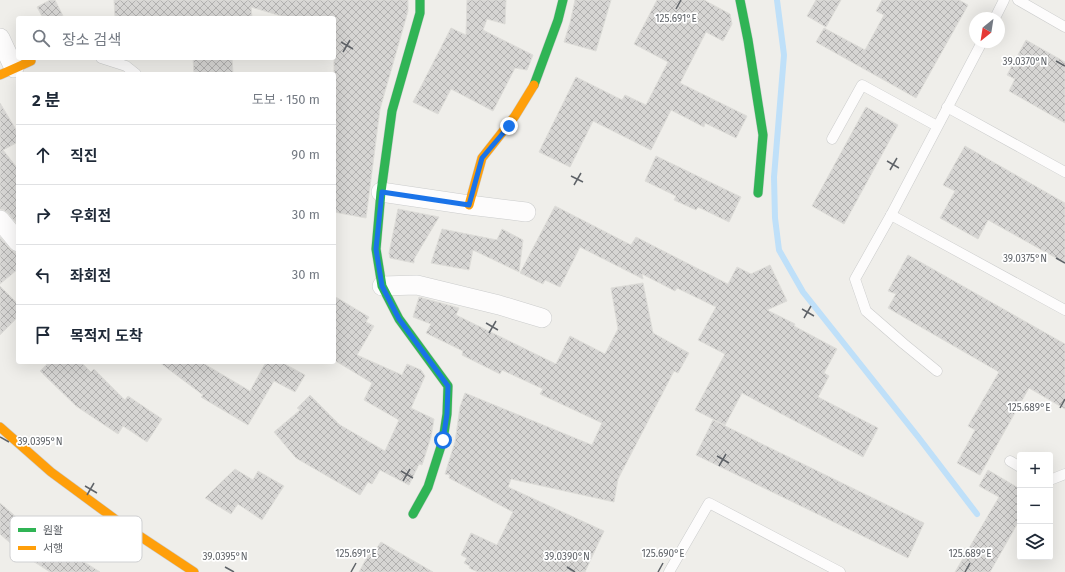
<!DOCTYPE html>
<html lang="ko">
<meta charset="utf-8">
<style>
:root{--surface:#fff;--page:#f6f6f7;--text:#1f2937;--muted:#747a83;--line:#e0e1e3}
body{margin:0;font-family:"Fira Sans","Noto Sans KR",sans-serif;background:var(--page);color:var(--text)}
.controls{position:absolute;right:12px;bottom:12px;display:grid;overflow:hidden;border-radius:4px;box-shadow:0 4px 16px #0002}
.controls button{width:36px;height:36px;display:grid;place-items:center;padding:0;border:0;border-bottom:1px solid var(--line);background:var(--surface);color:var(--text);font:20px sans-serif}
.compass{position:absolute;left:969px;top:12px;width:36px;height:36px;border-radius:50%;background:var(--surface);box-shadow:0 4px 16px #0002;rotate:210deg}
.stop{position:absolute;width:12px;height:12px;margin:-9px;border:3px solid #1a73e8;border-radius:50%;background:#fff}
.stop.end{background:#1a73e8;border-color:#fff;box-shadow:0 1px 4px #0008}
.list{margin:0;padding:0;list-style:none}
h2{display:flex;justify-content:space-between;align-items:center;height:52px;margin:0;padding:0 16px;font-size:17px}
h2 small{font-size:13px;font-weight:400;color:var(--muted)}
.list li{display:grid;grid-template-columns:26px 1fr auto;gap:12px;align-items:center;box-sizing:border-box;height:60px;padding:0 16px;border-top:1px solid var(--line)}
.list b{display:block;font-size:15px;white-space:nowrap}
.list em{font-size:13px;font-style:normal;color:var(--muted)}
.icon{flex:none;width:22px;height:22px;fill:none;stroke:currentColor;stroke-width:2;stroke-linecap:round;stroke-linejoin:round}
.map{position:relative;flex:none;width:1065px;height:572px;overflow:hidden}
.search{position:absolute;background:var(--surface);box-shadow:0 4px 16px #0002;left:16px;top:16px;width:320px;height:44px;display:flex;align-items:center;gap:10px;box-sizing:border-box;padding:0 14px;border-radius:4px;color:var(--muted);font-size:15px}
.panel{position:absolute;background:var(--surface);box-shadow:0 4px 16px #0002;left:16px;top:72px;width:320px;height:292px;border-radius:4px}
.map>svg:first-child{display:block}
</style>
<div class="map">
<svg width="1065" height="572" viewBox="0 0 1065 572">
<defs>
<pattern id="building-cross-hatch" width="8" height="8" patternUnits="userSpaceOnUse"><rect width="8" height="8" fill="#d6d5d3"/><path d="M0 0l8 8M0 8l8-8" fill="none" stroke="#b1b0af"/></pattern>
</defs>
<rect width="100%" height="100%" fill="#efeeea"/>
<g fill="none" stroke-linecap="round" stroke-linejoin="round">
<!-- stream -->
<path stroke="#bfe0f9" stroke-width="6" d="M 777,0 L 784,55 L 774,177 L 775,218 L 779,250 L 803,292 L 919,438 L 977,514"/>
</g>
<!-- building -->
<g fill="url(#building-cross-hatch)" stroke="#deddd9">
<path d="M 50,0 L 55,0 L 64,18 L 43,18 L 37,7 Z"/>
<path d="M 114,0 L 408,0 L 408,11 L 380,109 L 366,218 L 334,212 L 334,18 L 288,18 L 251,7 L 252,18 L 115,18 Z"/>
<path d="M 467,0 L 506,0 L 505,24 L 487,19 L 483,30 L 533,55 L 527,70 L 515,68 L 493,111 L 451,89 L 438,114 L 413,102 L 451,28 L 466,35 Z"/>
<path d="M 575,0 L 611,0 L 596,51 L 564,42 L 570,23 Z"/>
<path d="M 657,0 L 704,0 L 730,14 L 732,24 L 723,41 L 706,32 L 680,83 L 747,116 L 736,138 L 705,123 L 704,127 L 671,110 L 651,150 L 593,121 L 570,167 L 539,152 L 576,77 L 622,100 L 625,95 L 646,105 L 668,62 L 634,44 Z"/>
<path d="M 816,0 L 841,0 L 826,27 L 807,16 Z"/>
<path d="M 882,0 L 959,0 L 968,5 L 916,98 L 816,42 L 824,28 L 865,50 L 884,15 L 876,11 Z"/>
<path d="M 1026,40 L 1065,62 L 1065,123 L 1009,91 L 1015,79 L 1007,75 Z"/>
<path d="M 193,58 L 232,58 L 233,74 L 194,74 Z"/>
<path d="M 0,103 L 18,133 L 18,142 L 3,150 L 18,169 L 18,225 L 8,213 L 4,210 L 0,209 Z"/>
<path d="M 866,107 L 898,125 L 844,224 L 812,206 Z"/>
<path d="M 965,146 L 1065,203 L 1065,263 L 988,220 L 978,239 L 940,218 L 955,191 L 943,185 Z"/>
<path d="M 656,156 L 741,197 L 729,222 L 698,207 L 696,210 L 674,200 L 676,196 L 645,181 Z"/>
<path d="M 555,206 L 631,245 L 636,237 L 728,284 L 737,267 L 751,274 L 770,265 L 787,301 L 767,310 L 795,324 L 794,326 L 837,349 L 824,373 L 829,376 L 818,397 L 878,428 L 863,457 L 742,393 L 725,425 L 695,410 L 725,354 L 698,340 L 716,307 L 677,288 L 675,291 L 642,274 L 643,279 L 580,247 L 560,287 L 545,280 L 543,284 L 520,273 Z"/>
<path d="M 398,209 L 439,217 L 414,259 L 414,263 L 390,258 L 389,253 Z"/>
<path d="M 442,229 L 497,240 L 502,229 L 523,240 L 519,272 L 473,250 L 469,270 L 431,263 Z"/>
<path d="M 0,237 L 10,249 L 14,252 L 18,253 L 18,269 L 0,284 Z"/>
<path d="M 908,255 L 1065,344 L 1065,409 L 1029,388 L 980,475 L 957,463 L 975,430 L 968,426 L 999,372 L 888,308 L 896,294 L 888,291 Z"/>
<path d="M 643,283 L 653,333 L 689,353 L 678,373 L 674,371 L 618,479 L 614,502 L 511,479 L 508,487 L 604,531 L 585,572 L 478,572 L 469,568 L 470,566 L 464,563 L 467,558 L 461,555 L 471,533 L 497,545 L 513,512 L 449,478 L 450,475 L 445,474 L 455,442 L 460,407 L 465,393 L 592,445 L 602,423 L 540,394 L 543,389 L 502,370 L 500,374 L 462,355 L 463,351 L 426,333 L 431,324 L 413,317 L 419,297 L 459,308 L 456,315 L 556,364 L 570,336 L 605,354 L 618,329 L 611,288 Z"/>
<path d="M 0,286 L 18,304 L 18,317 L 0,335 Z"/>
<path d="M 334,296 L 369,317 L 366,322 L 374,326 L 357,355 L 402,375 L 407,364 L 421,370 L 425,376 L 411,408 L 434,419 L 431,437 L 422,465 L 419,464 L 409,485 L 380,470 L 372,484 L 368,482 L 360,495 L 296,458 L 274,432 L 300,410 L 297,408 L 310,395 L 340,425 L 385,451 L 399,420 L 364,400 L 372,383 L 334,360 Z"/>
<path d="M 49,362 L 81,362 L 91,372 L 94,369 L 125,400 L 128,396 L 162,419 L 147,442 L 123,426 L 118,434 L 76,406 L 40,371 Z"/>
<path d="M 159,362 L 201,362 L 250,391 L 266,362 L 281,362 L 305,375 L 295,392 L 274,381 L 248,425 L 201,397 L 203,395 Z"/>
<path d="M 713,420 L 924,523 L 908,558 L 696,455 Z"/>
<path d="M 235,469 L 253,480 L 258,471 L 284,486 L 262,520 L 238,504 L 231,514 L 205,498 Z"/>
<path d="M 988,470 L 1020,489 L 1020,519 L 990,572 L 955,572 L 999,497 L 979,486 Z"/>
<path d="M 0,503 L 56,551 L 59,546 L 100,572 L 50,572 L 25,556 L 0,534 Z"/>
<path d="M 381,542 L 433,572 L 359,572 L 371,550 L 374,552 Z"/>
</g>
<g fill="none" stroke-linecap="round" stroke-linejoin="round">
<!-- lane casing -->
<g stroke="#cbcccc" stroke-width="11">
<g id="lane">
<path d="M 1018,0 L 1065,27"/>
<path d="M 995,18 L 1004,0"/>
<path d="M 101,58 L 126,66 L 136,74"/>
<path d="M 947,107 L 1065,172"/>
<path d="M 832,139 L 862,85 L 937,126"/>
<path d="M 891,215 L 1065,310"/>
<path d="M 937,371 L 904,344 L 866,311 L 855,279 L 891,215 L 982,42"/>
<path d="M 1010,461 L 1020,467"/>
<path d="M 1050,480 L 1065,474"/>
<path d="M 669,572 L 709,503 L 840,572"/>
</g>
</g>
<!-- street casing -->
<g stroke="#cbcccc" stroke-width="20">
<g id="street">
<path d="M 0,38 L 14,68"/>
<path d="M 381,192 L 469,205 L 526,212"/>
<path d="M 0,220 L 18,242"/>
<path d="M 382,286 L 417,285 L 499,305 L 542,318"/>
</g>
</g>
<!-- fast casing -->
<g stroke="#cacacb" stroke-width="10">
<g id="fast">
<path d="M 740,0 L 748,40 L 763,135 L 758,193"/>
<path d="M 534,85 L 558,20 L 563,0"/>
<path d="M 413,514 L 428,487 L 443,440 L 447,414 L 448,386 L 399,319 L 382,286 L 376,249 L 381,192 L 392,111 L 420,13 L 420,0"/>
</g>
</g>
<!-- slow casing -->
<g stroke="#cacacb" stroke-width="10">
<g id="slow">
<path d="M 0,75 L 31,61"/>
<path d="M 469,205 L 482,158 L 515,116 L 534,85"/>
<path d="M 0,427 L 51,472 L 123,525 L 194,572"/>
</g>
</g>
<!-- lane -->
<use href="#lane" stroke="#fdfcfc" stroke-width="10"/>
<!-- street -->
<use href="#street" stroke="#fdfcfc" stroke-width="19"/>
<!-- fast -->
<use href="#fast" stroke="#30b455" stroke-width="9"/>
<!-- slow -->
<use href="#slow" stroke="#ff9f0a" stroke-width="9"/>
</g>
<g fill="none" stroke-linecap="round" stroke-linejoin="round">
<!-- route -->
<path stroke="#1a73e8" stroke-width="5" d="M 443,440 L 447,414 L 448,386 L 399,319 L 382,286 L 376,249 L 382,192 L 469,205 L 482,158 L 509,126"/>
</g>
<!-- ticks -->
<path fill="none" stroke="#5f6368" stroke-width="1.5" d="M 676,9 L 681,0M 341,42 L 353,49M 343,52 L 350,40M 1056,61 L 1065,66M 887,161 L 899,168M 890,170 L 897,158M 571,176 L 583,182M 574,185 L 581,173M 1056,258 L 1065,263M 802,309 L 814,316M 804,318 L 811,306M 486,323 L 498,330M 489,333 L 496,321M 1060,408 L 1065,399M 0,437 L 9,442M 717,456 L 729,463M 719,466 L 726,454M 401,471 L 413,478M 403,481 L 410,469M 85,486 L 97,493M 87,495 L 94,483M 225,567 L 234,572M 567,567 L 575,572M 351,572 L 356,563M 658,572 L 663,563M 965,572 L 970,563"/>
<!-- legend -->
<rect x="10" y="516" width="132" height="46" rx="6" fill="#fff" stroke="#cfd0d2" stroke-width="1"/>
<rect x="18" y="528" width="18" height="4" fill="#30b455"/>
<rect x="18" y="546" width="18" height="4" fill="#ff9f0a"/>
<g font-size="11" fill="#5f6368">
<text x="43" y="534">원활</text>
<text x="43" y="552">서행</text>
</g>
<g font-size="10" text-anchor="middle" fill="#5f6368" stroke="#fff" stroke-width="3.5" stroke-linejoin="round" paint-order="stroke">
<text x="676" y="22">125.691°E</text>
<text x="1025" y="65">39.0370°N</text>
<text x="1025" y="262">39.0375°N</text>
<text x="1029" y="411">125.689°E</text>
<text x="40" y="445">39.0395°N</text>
<text x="356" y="557">125.691°E</text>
<text x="663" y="557">125.690°E</text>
<text x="970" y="557">125.689°E</text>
<text x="225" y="560">39.0395°N</text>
<text x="567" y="560">39.0390°N</text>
</g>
</svg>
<div class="controls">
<button>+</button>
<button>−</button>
<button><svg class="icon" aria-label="layers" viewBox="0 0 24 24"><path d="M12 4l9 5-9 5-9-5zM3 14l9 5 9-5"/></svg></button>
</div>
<svg class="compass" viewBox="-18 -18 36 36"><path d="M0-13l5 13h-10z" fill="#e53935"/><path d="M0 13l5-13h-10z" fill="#747a83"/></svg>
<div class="stop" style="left:443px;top:440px"></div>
<div class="stop end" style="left:509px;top:126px"></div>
<div class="search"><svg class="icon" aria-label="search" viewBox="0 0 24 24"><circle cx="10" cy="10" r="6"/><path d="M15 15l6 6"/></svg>장소 검색</div>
<section class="panel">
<h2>2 분<small>도보 · 150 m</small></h2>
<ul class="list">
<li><svg class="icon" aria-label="ahead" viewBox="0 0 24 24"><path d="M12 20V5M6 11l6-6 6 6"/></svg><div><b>직진</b></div><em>90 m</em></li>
<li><svg class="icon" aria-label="right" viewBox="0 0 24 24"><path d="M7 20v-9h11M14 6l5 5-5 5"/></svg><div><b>우회전</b></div><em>30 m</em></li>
<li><svg class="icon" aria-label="left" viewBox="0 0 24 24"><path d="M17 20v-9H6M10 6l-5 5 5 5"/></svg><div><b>좌회전</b></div><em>30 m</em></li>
<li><svg class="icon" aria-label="arrive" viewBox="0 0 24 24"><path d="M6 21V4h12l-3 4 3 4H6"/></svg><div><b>목적지 도착</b></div></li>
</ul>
</section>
</div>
